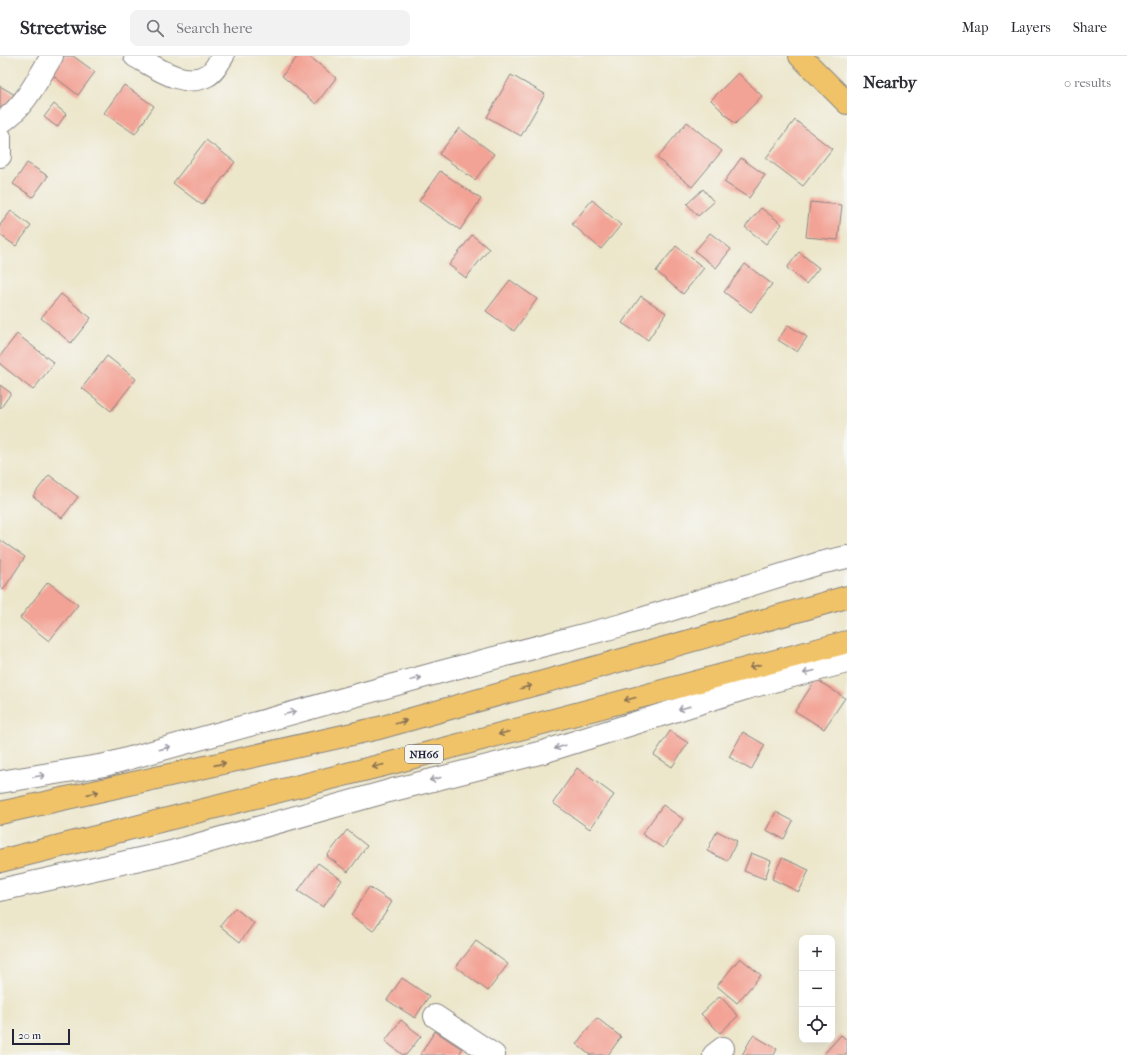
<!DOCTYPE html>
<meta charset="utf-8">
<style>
:root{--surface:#fff;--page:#f2f2f3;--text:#2b2b33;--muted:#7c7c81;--line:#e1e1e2}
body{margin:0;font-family:"IM FELL French Canon",serif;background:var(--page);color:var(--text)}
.controls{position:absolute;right:12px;bottom:12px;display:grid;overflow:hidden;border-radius:8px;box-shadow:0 4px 16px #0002}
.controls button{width:36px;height:36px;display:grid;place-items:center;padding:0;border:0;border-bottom:1px solid var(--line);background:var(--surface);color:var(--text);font:20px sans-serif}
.scale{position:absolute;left:12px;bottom:10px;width:58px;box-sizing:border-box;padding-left:4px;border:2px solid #22223b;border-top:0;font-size:11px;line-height:14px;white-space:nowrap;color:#22223b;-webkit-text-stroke:3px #f6f6f2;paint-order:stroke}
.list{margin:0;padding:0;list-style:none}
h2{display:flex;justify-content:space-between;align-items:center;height:52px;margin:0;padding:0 16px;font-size:17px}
h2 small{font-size:13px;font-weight:400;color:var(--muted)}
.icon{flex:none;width:22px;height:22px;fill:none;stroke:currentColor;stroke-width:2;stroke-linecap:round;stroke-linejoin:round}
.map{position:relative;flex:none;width:847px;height:999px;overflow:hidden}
header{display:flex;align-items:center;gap:24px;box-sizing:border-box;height:56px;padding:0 20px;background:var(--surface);border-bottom:1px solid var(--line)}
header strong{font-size:19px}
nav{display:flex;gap:22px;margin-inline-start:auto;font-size:14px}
.search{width:280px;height:36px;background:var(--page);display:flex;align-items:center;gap:10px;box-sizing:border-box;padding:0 14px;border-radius:8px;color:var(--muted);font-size:15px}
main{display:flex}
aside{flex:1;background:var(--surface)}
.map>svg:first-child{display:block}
</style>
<header>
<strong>Streetwise</strong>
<div class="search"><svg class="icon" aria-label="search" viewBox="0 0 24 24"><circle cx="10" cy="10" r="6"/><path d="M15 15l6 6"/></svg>Search here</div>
<nav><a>Map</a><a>Layers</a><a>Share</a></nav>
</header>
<main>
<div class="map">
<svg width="847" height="999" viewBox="0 0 847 999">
<rect width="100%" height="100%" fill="#f6f6f2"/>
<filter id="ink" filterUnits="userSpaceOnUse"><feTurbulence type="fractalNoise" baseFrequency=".025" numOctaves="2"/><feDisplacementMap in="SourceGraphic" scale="8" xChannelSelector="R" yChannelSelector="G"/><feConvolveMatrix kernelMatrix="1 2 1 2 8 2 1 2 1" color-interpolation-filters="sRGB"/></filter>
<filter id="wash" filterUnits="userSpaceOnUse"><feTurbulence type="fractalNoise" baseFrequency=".012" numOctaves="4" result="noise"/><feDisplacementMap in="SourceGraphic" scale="16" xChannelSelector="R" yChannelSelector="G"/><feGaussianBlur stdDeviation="0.9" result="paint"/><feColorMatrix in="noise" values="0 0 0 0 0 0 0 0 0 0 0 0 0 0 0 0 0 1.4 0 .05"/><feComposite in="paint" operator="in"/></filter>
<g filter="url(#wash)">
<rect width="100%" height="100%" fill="#ece6ca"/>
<g id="blocks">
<!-- building -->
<g fill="#f3a395">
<path d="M 64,0 L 73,0 L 95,16 L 78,39 L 51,18 Z"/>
<path d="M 298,0 L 309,0 L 336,22 L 316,48 L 282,20 Z"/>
<path d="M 738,17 L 762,40 L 735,68 L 711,44 Z"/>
<path d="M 511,19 L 545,38 L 521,80 L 487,61 Z"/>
<path d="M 124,29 L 154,50 L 135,78 L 104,57 Z"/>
<path d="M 0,30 L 15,39 L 0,55 Z"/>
<path d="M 54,48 L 66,58 L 57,71 L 44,61 Z"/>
<path d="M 795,64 L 832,93 L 803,130 L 766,102 Z"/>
<path d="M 687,66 L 722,95 L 692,131 L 657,102 Z"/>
<path d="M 459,72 L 494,98 L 475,124 L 439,98 Z"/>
<path d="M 206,84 L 235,106 L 202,149 L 173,127 Z"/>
<path d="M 741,102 L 765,119 L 749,142 L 724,126 Z"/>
<path d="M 27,107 L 48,120 L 33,141 L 13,128 Z"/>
<path d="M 440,115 L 481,143 L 460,174 L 419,145 Z"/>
<path d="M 703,133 L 714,146 L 698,160 L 687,148 Z"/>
<path d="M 592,144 L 621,169 L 601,193 L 572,168 Z"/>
<path d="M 810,146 L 842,149 L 838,184 L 806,181 Z"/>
<path d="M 761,152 L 782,168 L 766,188 L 745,171 Z"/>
<path d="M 11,155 L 31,170 L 16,190 L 0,179 L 0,169 Z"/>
<path d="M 710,177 L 731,193 L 716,212 L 695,195 Z"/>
<path d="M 472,179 L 489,193 L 466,222 L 449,209 Z"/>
<path d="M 676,190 L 704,212 L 683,238 L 656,215 Z"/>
<path d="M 799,196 L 819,212 L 806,228 L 787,212 Z"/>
<path d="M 745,208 L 772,228 L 751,256 L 724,236 Z"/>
<path d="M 510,224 L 537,243 L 514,275 L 486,255 Z"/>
<path d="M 61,238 L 91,262 L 71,287 L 41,262 Z"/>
<path d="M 641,240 L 666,257 L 648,284 L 622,267 Z"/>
<path d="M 788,269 L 807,281 L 797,296 L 778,284 Z"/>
<path d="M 17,278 L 54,307 L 33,334 L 0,308 L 0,300 Z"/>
<path d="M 107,300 L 136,323 L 111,355 L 82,332 Z"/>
<path d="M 0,329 L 11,337 L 0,353 Z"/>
<path d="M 49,419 L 78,441 L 62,462 L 33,440 Z"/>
<path d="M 0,484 L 25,501 L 3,534 L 0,532 Z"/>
<path d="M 48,526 L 78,549 L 49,585 L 20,562 Z"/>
<path d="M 816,623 L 845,642 L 824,673 L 795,655 Z"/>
<path d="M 670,675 L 688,687 L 672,711 L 654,699 Z"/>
<path d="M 743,676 L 765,689 L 751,714 L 729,701 Z"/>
<path d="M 577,712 L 614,739 L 590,773 L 553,747 Z"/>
<path d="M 663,749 L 683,763 L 663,792 L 642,778 Z"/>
<path d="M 776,756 L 793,765 L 784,783 L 766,774 Z"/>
<path d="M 347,774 L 367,790 L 348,816 L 327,800 Z"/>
<path d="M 717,775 L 737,785 L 727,805 L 707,795 Z"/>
<path d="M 751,797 L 771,805 L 765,823 L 744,815 Z"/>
<path d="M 782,802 L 809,814 L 799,836 L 772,823 Z"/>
<path d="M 318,807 L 342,824 L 323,851 L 298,835 Z"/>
<path d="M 369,831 L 392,846 L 373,875 L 351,859 Z"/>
<path d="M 235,852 L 254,867 L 240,886 L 220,870 Z"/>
<path d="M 476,885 L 508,908 L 488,935 L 456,911 Z"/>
<path d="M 740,902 L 761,919 L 737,947 L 717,930 Z"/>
<path d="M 402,922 L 429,940 L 415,962 L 387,944 Z"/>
<path d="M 720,940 L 738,960 L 720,977 L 701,958 Z"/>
<path d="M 597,962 L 621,981 L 608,999 L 590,999 L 576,988 Z"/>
<path d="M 401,964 L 421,980 L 406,999 L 403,999 L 385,985 Z"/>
<path d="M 435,975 L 462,993 L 459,999 L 420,999 Z"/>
<path d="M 753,979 L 777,993 L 774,999 L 742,999 Z"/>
<path d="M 841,979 L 847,984 L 847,999 L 823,999 Z"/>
</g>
</g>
</g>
<g filter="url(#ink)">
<use href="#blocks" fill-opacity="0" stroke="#878482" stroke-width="1"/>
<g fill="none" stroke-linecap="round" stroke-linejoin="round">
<!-- minor casing -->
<g stroke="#878482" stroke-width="24">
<g id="minor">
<path d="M 135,0 C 155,11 184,33 208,19 C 214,16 219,6 223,0"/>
<path d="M 0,67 C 25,51 37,24 52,0"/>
<path d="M 0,81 L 0,100"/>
<path d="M 0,726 L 105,709 L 444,615 L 622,569 L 820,507 L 847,501"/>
<path d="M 0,834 L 171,796 L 389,735 L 543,696 L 750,631 L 847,606"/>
<path d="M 435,960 L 494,999"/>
<path d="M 714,999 L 723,992"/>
</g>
</g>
<!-- major casing -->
<g stroke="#878482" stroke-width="24">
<path id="major" d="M 800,0 L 847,47"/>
</g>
<!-- highway casing -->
<g stroke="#878482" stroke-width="24">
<g id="highway">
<path d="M 0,757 L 379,672 L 847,541"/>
<path d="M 0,805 L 395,706 L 847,586"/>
</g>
</g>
<!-- minor -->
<use href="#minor" stroke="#fff" stroke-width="22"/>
<!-- major -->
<use href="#major" stroke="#f1c369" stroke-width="22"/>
<!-- highway -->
<use href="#highway" stroke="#f1c369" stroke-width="22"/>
</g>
<!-- one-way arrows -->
<defs><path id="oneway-shaft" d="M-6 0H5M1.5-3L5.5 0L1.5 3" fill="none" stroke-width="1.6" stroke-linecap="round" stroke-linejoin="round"/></defs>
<g stroke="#8a7252">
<use href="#oneway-shaft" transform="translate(755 610) rotate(165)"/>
<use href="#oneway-shaft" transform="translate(526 631) rotate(-16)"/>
<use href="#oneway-shaft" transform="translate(630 643) rotate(165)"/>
<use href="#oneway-shaft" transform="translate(401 666) rotate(-16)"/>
<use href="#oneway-shaft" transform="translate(504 677) rotate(165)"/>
<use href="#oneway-shaft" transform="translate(220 708) rotate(-13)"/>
<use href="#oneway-shaft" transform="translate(378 710) rotate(166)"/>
<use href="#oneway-shaft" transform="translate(93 737) rotate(-13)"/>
</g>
<g stroke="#9c9ca7">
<use href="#oneway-shaft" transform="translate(809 616) rotate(166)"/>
<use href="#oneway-shaft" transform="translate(416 623) rotate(-15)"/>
<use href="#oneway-shaft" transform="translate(684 652) rotate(162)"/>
<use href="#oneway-shaft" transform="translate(290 657) rotate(-15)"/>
<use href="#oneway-shaft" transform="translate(560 691) rotate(162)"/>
<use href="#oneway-shaft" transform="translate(165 692) rotate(-16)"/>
<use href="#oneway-shaft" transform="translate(39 720) rotate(-9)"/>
<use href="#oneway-shaft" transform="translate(435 723) rotate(166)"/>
</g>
</g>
<g text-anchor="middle" stroke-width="3.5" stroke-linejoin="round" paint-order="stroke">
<!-- shield labels -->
<rect fill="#f6f6f2" stroke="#626272" stroke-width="1" x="405" y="689" width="38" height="18" rx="3"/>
<g font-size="11" font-weight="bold" fill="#22223b">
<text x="424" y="702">NH66</text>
</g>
</g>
</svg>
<div class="controls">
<button>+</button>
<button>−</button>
<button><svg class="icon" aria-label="locate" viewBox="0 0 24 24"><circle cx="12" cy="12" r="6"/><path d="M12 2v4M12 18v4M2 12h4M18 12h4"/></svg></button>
</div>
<div class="scale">20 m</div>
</div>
<aside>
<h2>Nearby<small>0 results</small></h2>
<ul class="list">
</ul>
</aside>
</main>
